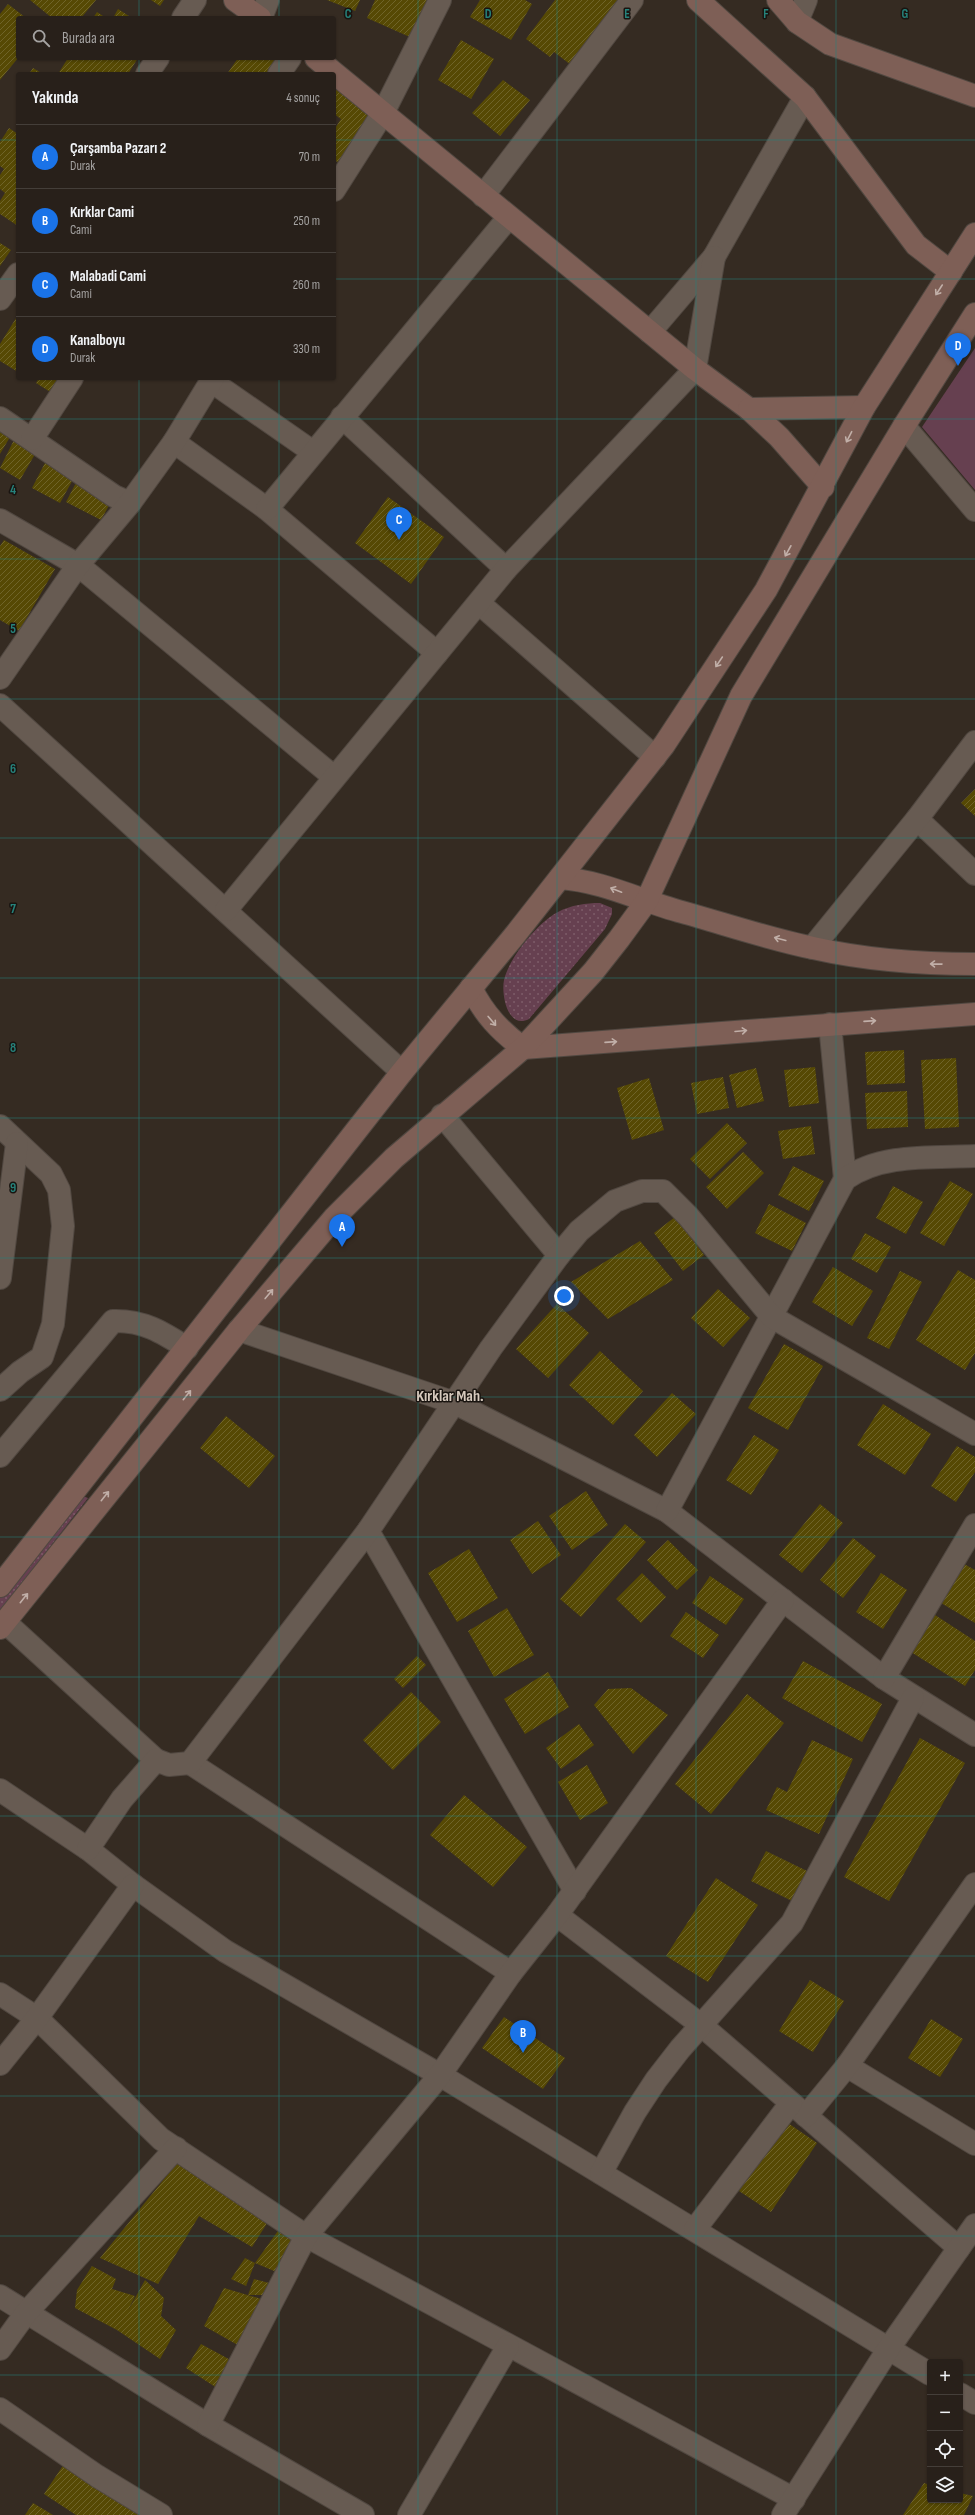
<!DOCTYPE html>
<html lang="tr">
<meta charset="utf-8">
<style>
:root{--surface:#28201a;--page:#302823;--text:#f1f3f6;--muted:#a5a3a2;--line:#443e39;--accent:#1a73e8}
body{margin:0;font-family:"Sofia Sans Condensed",sans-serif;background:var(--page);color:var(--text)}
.controls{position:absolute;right:12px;bottom:12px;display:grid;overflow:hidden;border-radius:4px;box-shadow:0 1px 3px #0004}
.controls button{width:36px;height:36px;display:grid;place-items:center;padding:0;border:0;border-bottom:1px solid var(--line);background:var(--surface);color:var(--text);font:20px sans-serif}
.you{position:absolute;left:564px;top:1296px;width:14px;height:14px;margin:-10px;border:3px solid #fff;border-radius:50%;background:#1a73e8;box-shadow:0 0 0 6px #1a73e833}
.badge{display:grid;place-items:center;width:26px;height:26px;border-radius:50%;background:var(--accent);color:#fff;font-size:13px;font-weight:700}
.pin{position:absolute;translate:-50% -33px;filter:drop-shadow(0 1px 2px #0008)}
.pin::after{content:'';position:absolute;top:21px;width:14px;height:12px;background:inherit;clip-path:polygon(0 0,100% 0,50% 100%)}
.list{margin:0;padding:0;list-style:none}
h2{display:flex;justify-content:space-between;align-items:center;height:52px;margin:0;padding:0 16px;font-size:17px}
h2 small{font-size:13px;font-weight:400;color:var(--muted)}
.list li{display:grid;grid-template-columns:26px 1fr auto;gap:12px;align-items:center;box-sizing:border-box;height:64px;padding:0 16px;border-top:1px solid var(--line)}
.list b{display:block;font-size:15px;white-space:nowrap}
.list p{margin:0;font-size:13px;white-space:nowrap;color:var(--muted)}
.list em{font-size:13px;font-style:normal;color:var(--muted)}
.icon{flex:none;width:22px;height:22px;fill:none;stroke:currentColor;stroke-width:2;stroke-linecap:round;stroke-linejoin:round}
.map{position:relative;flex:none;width:975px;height:2515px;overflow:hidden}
.search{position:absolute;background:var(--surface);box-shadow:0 1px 3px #0004;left:16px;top:16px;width:320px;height:44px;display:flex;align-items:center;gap:10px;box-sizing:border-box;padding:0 14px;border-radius:4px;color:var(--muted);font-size:15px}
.panel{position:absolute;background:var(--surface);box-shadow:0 1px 3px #0004;left:16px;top:72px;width:320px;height:308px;border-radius:4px}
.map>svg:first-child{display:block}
</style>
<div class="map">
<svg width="975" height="2515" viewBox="0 0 975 2515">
<defs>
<pattern id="grass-dots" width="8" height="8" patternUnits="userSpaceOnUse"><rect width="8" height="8" fill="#664050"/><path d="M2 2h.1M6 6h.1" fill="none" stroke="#7d5c69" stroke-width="1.8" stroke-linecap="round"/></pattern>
<pattern id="building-hatch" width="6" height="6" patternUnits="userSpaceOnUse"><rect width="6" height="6" fill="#564904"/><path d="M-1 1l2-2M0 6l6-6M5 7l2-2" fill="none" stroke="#6f6429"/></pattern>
</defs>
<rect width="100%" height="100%" fill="#352b22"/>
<!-- grass -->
<g fill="url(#grass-dots)">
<path d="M 600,903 L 612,908 L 612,914 L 605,929 L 529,1019 C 508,1030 501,995 504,980 C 509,958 538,922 558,912 C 571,905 586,903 600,903 Z"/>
<path d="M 80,1495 L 88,1498 L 0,1611 L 0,1593 Z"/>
</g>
<!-- park -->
<path fill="#664050" d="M 975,348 L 975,490 L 922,427 Z"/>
<!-- building -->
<g fill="url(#building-hatch)">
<path d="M 30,0 L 96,0 L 81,18 L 52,18 Z"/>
<path d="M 151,0 L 164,0 L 160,6 Z"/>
<path d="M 327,0 L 360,0 L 355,11 Z"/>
<path d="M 375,0 L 429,0 L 412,38 L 367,18 Z"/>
<path d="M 480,0 L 525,0 L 532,4 L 511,40 L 470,17 Z"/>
<path d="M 555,0 L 618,0 L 575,68 L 554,52 L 550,57 L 526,39 Z"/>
<path d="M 8,4 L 26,18 L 18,18 L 18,58 L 0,80 L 0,14 Z"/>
<path d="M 118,9 L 132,18 L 113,18 Z"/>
<path d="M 97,12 L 106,18 L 93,18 Z"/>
<path d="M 461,40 L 494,59 L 471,99 L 438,80 Z"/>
<path d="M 68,58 L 138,58 L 128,74 L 58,74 Z"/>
<path d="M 238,58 L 283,58 L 272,74 L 227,74 Z"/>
<path d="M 33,68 L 43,74 L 29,74 Z"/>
<path d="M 503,80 L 530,100 L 500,136 L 472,113 Z"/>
<path d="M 334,83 L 380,113 L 346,167 L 334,160 L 334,130 L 341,119 L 334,114 Z"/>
<path d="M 9,128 L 18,134 L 18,226 L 0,214 L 0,201 L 5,193 L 0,189 L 0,175 L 4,169 L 0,166 L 0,142 Z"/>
<path d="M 0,243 L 11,250 L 0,266 Z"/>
<path d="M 18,315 L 18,372 L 0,361 L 0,344 Z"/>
<path d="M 39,378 L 72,378 L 60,398 L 36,383 Z"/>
<path d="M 0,425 L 13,432 L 0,454 Z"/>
<path d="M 16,436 L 38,449 L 20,480 L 0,468 Z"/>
<path d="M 47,459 L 76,474 L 60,503 L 32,488 Z"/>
<path d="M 79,477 L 114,496 L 101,520 L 66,502 Z"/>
<path d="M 388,497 L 444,537 L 411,584 L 355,543 Z"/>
<path d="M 4,540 L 55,569 L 19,631 L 0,620 L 0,546 Z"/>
<path d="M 975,789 L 975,816 L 961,803 Z"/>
<path d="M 904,1050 L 905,1083 L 867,1085 L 865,1052 Z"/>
<path d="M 956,1058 L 959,1127 L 925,1129 L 921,1060 Z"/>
<path d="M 815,1067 L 819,1103 L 789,1107 L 784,1070 Z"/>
<path d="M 756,1068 L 764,1101 L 737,1108 L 729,1075 Z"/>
<path d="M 723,1077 L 729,1108 L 697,1114 L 691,1083 Z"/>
<path d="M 649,1078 L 664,1130 L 632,1140 L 617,1088 Z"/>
<path d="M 907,1091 L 908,1127 L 867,1129 L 865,1093 Z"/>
<path d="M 727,1123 L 747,1143 L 710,1179 L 690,1159 Z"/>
<path d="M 811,1126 L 815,1154 L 783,1159 L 778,1131 Z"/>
<path d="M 743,1152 L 764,1173 L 727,1209 L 706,1187 Z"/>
<path d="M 793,1166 L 824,1181 L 809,1211 L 778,1195 Z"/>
<path d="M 950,1181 L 973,1194 L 944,1246 L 920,1233 Z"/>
<path d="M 893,1186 L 923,1202 L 906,1234 L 876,1218 Z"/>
<path d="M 769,1204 L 806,1223 L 792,1251 L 755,1233 Z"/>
<path d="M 675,1217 L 704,1255 L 683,1271 L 654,1233 Z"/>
<path d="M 865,1233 L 891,1247 L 877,1273 L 851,1259 Z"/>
<path d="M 640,1241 L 673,1280 L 608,1319 L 571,1282 Z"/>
<path d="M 833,1267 L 873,1291 L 852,1326 L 812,1302 Z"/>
<path d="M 958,1270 L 975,1280 L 975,1353 L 965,1370 L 916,1340 Z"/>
<path d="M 900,1271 L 922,1282 L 889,1349 L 867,1338 Z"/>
<path d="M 718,1289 L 750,1318 L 723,1347 L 691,1318 Z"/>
<path d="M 557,1304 L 589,1333 L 548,1378 L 516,1349 Z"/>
<path d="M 784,1344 L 823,1366 L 788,1430 L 748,1408 Z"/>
<path d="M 600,1351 L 643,1391 L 613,1425 L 569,1385 Z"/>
<path d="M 672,1393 L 696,1414 L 657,1457 L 634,1435 Z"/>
<path d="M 883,1404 L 931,1434 L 905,1475 L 857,1445 Z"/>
<path d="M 226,1416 L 275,1456 L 249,1488 L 200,1448 Z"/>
<path d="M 754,1435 L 779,1450 L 751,1495 L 726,1480 Z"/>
<path d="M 957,1446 L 975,1457 L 975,1472 L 956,1502 L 931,1486 Z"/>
<path d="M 586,1491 L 608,1525 L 572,1550 L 549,1516 Z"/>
<path d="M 820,1504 L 843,1523 L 802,1573 L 779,1555 Z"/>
<path d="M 538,1521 L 561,1555 L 532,1574 L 510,1540 Z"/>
<path d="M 625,1524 L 646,1542 L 581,1617 L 560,1599 Z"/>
<path d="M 853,1538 L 876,1556 L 843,1598 L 820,1580 Z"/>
<path d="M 668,1540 L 698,1570 L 677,1590 L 647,1560 Z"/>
<path d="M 469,1549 L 498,1598 L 457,1622 L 428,1573 Z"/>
<path d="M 964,1564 L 975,1570 L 975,1623 L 941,1603 Z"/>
<path d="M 642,1573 L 666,1597 L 641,1623 L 616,1599 Z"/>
<path d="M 881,1573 L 907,1590 L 883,1629 L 856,1612 Z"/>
<path d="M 710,1576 L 744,1599 L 726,1625 L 692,1603 Z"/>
<path d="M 507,1608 L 534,1655 L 494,1677 L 468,1631 Z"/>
<path d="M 686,1612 L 719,1635 L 703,1658 L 670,1636 Z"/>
<path d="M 935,1615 L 975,1641 L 975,1670 L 965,1686 L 911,1652 Z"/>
<path d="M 417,1656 L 426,1665 L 403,1688 L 394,1679 Z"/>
<path d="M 803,1661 L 882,1704 L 862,1742 L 782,1698 Z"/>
<path d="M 548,1672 L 569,1707 L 525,1734 L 504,1699 Z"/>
<path d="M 631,1688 L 668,1715 L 633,1754 L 594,1705 L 608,1689 Z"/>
<path d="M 411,1692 L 441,1722 L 393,1770 L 363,1740 Z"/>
<path d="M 747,1694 L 784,1723 L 711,1814 L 675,1784 Z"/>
<path d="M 579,1724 L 594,1745 L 561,1769 L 546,1748 Z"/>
<path d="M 920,1738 L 965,1763 L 889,1901 L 844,1877 Z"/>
<path d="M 812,1740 L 853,1759 L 819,1834 L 766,1810 L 777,1787 L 787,1792 Z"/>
<path d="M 587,1765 L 608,1803 L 580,1820 L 558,1782 Z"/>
<path d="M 464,1795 L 527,1847 L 493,1887 L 430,1835 Z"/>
<path d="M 766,1851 L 807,1871 L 792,1901 L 751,1881 Z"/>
<path d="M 716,1878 L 758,1905 L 708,1982 L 666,1956 Z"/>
<path d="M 810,1980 L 844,2001 L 813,2052 L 779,2031 Z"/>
<path d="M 504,2017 L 565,2058 L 543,2089 L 482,2048 Z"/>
<path d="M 931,2019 L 963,2039 L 940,2077 L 908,2058 Z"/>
<path d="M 785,2121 L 817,2143 L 771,2212 L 739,2191 Z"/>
<path d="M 178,2162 L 273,2214 L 252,2247 L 199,2216 L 158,2284 L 100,2258 Z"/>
<path d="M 280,2228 L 306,2236 L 286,2276 L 255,2263 Z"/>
<path d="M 245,2258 L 255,2263 L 246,2286 L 231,2279 Z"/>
<path d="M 92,2266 L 116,2279 L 112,2289 L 135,2296 L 128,2311 L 145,2280 L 164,2298 L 161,2316 L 176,2330 L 160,2359 L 117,2330 L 75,2308 L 77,2290 Z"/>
<path d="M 254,2279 L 273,2284 L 269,2295 L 248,2295 Z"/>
<path d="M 224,2288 L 268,2301 L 243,2348 L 204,2326 Z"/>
<path d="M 201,2344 L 236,2363 L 220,2390 L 186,2368 Z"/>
<path d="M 64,2464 L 140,2515 L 76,2515 L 44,2494 Z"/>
<path d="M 924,2483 L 930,2485 L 930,2500 L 960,2500 L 960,2493 L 973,2496 L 964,2515 L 903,2515 Z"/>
<path d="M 33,2503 L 53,2515 L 25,2515 Z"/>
</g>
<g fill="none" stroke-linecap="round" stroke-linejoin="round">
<!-- street casing -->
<g stroke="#514841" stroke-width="24">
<g id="street">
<path d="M 183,18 L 195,0"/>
<path d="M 261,18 L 268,0"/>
<path d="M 797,22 L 806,0"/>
<path d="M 147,74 L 158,58"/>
<path d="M 279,74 L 290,58"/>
<path d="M 334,190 L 383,113 L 440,0"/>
<path d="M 483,196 L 632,0"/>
<path d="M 0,299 L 18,274"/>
<path d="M 650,332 L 714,257 L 805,97"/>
<path d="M 211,381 L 313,452"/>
<path d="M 342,417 L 506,569"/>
<path d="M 0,418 L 114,496 L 130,503"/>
<path d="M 904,426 L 975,510"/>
<path d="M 32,439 L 72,378"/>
<path d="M 174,442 L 267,509 L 437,653"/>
<path d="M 267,509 L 509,217"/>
<path d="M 0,520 L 78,565 L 334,777"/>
<path d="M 480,604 L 655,757"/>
<path d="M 0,678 L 78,565 L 130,503 L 174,442 L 213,378"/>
<path d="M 0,705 L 402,1072"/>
<path d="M 917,819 L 975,874"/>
<path d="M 226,910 L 506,569 L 695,369 L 714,257"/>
<path d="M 812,948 L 917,819 L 975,742"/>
<path d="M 830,1024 L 845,1179"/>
<path d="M 442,1115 L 559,1255"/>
<path d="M 0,1126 L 51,1174 L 59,1190 L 63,1226 L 53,1324 L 42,1357 L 20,1372 L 0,1390"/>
<path d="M 0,1278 L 17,1143"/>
<path d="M 239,1330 L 455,1403 L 667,1511 L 884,1678 L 975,1735"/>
<path d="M 0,1456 L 113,1321 C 143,1320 162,1332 187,1348"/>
<path d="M 667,1511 L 845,1179 C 881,1153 932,1158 975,1156"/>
<path d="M 368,1531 L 575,1891"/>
<path d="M 5,1622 L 156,1760"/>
<path d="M 884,1678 L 975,1525"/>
<path d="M 190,1763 L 511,1973"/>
<path d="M 0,1790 L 88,1849 L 133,1885 L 225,1951 L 440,2075 L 930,2374"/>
<path d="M 88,1849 L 122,1799 L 156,1760 L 169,1765 L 190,1763 L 368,1531 L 491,1348 L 559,1255 L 579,1231 L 615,1201 L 642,1191 L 663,1191 L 688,1216 L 772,1317 L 975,1434"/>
<path d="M 557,1915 L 701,2025 L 959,2248"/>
<path d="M 0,1994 L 37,2018 L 161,2139 L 306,2236 L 794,2499"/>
<path d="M 0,2064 L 37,2018 L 133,1885"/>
<path d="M 847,2066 L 975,2144"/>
<path d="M 806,2116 L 847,2066 L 975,1884"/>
<path d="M 601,2173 L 635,2112 L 656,2080 L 680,2049 L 792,1923 L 913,1698"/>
<path d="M 695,2229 L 791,2103"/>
<path d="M 0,2296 L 208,2425 L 363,2515"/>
<path d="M 0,2349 L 26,2313 L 176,2148"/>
<path d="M 960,2394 L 975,2403"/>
<path d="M 0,2409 L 97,2476 L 161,2515"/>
<path d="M 208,2425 L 306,2236 L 440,2075 L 511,1973 L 557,1915 L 783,1600"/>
<path d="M 409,2515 L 508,2346"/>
<path d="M 783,2515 L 889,2348 L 975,2225"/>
</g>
</g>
<!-- secondary casing -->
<g stroke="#514841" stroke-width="24">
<g id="secondary">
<path d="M 235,0 L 260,18"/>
<path d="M 698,0 L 805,97 L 916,245 L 951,272"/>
<path d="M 778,0 L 797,22 L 830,44 L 975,96"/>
<path d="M 316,58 L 695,369 L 749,409 L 779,437 L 823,487"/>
<path d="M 749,409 L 864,407"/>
<path d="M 560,878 C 603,881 641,901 682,912 C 725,924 769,939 813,948 C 866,960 921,964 975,964"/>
<path d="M 471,988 C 484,1014 500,1031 523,1048 L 975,1014"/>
<path d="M 0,1586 L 402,1072 L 515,935 L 664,745 L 766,590 L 864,407 L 975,234"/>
<path d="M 0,1628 L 239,1330 L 334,1218 L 394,1158 L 523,1048 L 593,972 L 619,939 L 646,902 L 741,696 L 904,426 L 975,314"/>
</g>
</g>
<!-- street -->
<use href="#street" stroke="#675b52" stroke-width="22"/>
<!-- secondary -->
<use href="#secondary" stroke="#7e5f56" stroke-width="22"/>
</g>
<!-- one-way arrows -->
<defs><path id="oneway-shaft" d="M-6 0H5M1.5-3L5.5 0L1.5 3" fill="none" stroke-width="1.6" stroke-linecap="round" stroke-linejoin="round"/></defs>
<g stroke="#c1afa8">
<use href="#oneway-shaft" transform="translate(939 290) rotate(123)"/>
<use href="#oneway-shaft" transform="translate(849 437) rotate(117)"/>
<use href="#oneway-shaft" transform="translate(788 551) rotate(119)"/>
<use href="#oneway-shaft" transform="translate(719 662) rotate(124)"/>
<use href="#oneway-shaft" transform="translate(616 890) rotate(-159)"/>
<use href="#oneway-shaft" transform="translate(780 939) rotate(-165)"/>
<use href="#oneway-shaft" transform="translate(936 964) rotate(-179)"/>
<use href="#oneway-shaft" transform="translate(492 1021) rotate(50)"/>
<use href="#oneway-shaft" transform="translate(870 1021) rotate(-4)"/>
<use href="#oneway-shaft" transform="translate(741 1031) rotate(-5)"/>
<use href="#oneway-shaft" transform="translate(611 1042) rotate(-4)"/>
<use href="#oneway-shaft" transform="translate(269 1294) rotate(-50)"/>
<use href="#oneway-shaft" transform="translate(187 1395) rotate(-51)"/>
<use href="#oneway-shaft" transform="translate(105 1496) rotate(-51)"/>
<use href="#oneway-shaft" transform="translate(24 1598) rotate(-51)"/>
</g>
<!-- grid -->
<path fill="none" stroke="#26827b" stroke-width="1" stroke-opacity="0.55" d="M 139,0 L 139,18M 279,0 L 279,18M 418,0 L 418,2515M 557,0 L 557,2515M 696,0 L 696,2515M 836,0 L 836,2515M 139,58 L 139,74M 279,58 L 279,74M 0,140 L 18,140M 334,140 L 975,140M 0,279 L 18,279M 334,279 L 975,279M 139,378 L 139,2515M 279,378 L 279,2515M 0,419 L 975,419M 0,559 L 975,559M 0,699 L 975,699M 0,838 L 975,838M 0,978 L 975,978M 0,1118 L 975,1118M 0,1258 L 975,1258M 0,1397 L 975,1397M 0,1537 L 975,1537M 0,1677 L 975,1677M 0,1816 L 975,1816M 0,1956 L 975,1956M 0,2096 L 975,2096M 0,2236 L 975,2236M 0,2375 L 930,2375M 960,2375 L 975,2375"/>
<g text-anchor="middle" stroke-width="3" stroke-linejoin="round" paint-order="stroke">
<!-- district labels -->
<g font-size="16" font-weight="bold" fill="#d6c9bd" stroke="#191410">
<text x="450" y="1401">Kırklar Mah.</text>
</g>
</g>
<g font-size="13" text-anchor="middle" font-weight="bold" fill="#26827b" stroke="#191410" stroke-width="3" stroke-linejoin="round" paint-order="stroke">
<text x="348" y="18">C</text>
<text x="488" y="18">D</text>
<text x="627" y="18">E</text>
<text x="766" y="18">F</text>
<text x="905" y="18">G</text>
<text x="13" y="494">4</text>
<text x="13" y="633">5</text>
<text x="13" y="773">6</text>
<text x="13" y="913">7</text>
<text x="13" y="1052">8</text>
<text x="13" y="1192">9</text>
</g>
</svg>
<div class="controls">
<button>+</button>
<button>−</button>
<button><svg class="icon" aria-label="locate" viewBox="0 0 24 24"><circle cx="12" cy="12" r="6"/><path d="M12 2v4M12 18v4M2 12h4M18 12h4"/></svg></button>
<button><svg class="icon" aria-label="layers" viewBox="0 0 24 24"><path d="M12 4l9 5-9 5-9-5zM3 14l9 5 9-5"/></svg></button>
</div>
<div class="you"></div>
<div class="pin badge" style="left:342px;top:1247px">A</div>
<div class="pin badge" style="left:523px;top:2053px">B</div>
<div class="pin badge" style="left:399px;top:540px">C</div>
<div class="pin badge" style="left:958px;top:366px">D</div>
<div class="search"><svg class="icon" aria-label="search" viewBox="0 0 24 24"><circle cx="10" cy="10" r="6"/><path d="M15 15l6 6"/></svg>Burada ara</div>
<section class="panel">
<h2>Yakında<small>4 sonuç</small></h2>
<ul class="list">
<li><span class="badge">A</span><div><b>Çarşamba Pazarı 2</b><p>Durak</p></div><em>70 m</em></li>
<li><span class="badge">B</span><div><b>Kırklar Cami</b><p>Cami</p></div><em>250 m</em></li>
<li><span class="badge">C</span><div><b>Malabadi Cami</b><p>Cami</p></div><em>260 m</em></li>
<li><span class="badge">D</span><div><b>Kanalboyu</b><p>Durak</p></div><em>330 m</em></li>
</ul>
</section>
</div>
